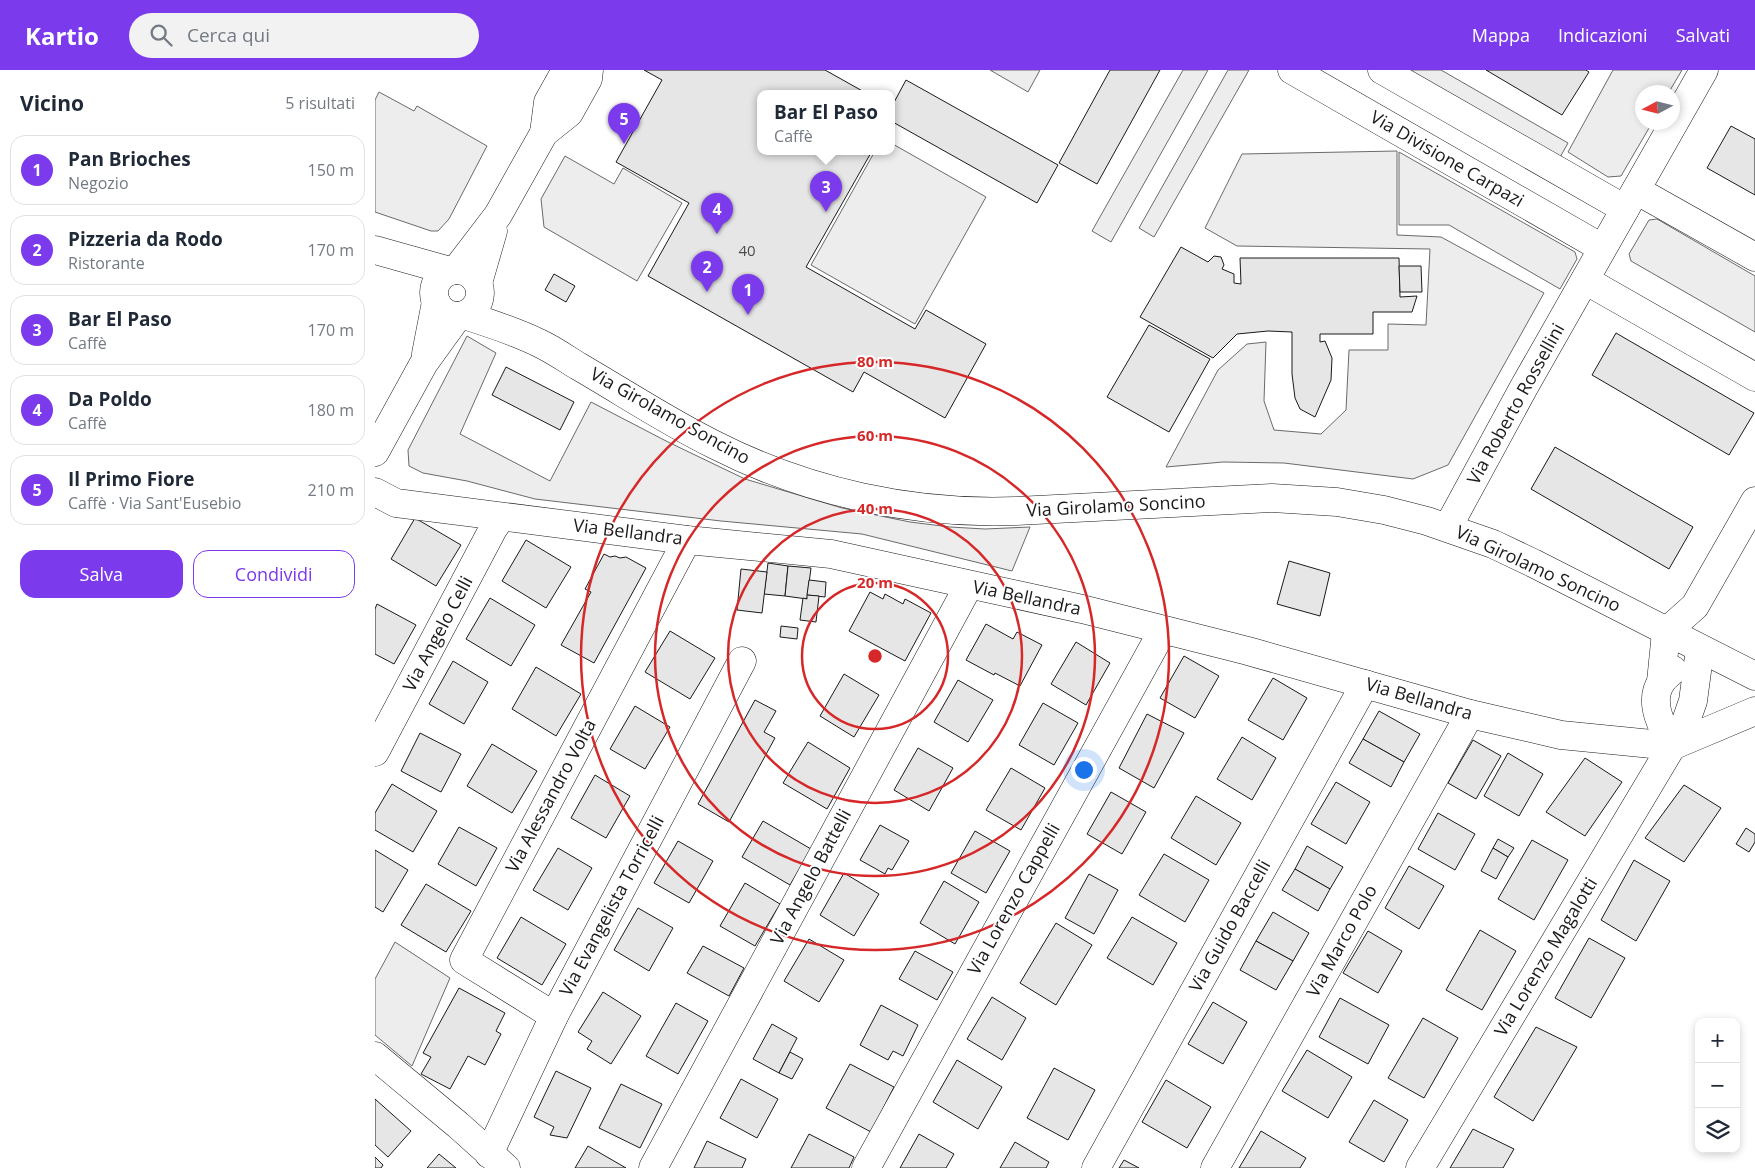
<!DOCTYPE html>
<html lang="it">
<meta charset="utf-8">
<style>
:root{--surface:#fff;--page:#f2f2f3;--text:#1f2937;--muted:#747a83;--line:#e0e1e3;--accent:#7c3aed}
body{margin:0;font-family:"Open Sans",sans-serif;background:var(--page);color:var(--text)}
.controls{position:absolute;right:15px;bottom:15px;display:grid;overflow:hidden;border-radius:10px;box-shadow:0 2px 8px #0003}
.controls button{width:45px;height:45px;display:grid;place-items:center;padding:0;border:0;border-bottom:1px solid var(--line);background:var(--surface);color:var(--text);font:25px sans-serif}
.compass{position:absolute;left:1260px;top:15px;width:45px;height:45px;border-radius:50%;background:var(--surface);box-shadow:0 2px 8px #0003;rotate:263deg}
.you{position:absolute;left:708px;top:699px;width:18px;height:18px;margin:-12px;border:4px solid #fff;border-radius:50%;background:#1a73e8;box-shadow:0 0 0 8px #1a73e833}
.badge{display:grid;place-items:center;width:32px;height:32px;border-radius:50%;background:var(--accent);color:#fff;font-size:16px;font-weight:700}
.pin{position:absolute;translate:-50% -41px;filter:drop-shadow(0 1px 2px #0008)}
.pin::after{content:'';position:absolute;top:26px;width:18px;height:15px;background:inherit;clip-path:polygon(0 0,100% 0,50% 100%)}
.popup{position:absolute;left:382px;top:20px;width:138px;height:65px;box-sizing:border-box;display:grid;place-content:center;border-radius:10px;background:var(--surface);filter:drop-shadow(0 1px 4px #0005);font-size:16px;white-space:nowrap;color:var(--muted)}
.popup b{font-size:19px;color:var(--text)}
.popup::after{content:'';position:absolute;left:50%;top:100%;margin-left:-10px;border:10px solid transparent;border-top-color:var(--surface)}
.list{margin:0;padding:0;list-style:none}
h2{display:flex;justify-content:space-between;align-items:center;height:65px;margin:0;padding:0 20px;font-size:21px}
h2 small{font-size:16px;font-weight:400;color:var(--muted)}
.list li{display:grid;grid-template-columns:32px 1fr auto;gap:15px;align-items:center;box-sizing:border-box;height:70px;margin:0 10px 10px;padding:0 10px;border:1px solid var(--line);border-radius:15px}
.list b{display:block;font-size:19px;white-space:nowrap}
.list p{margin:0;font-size:16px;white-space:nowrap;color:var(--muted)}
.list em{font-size:16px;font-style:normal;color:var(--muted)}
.actions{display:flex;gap:10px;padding:15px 20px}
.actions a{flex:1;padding:11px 0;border:1px solid var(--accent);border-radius:15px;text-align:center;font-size:18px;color:var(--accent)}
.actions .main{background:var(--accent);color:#fff}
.icon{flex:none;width:28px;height:28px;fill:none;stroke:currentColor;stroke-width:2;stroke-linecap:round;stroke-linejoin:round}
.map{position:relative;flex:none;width:1380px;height:1098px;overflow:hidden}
header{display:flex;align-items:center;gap:30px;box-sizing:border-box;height:70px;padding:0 25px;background:var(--accent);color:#fff}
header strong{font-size:24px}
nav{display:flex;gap:28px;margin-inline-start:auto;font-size:18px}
.search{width:350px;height:45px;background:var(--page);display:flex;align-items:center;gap:12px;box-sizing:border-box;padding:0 18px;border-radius:28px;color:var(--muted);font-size:19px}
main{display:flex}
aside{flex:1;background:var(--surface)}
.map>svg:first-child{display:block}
</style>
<header>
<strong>Kartio</strong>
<div class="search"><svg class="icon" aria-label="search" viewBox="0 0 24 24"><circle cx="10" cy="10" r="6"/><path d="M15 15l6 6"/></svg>Cerca qui</div>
<nav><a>Mappa</a><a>Indicazioni</a><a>Salvati</a></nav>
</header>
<main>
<aside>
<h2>Vicino<small>5 risultati</small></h2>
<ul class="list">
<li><span class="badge">1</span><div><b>Pan Brioches</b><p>Negozio</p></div><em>150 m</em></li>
<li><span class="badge">2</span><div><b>Pizzeria da Rodo</b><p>Ristorante</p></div><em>170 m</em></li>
<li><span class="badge">3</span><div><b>Bar El Paso</b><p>Caffè</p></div><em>170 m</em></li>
<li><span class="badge">4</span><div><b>Da Poldo</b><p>Caffè</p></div><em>180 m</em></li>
<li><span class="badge">5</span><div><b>Il Primo Fiore</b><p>Caffè · Via Sant'Eusebio</p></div><em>210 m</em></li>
</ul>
<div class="actions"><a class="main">Salva</a><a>Condividi</a></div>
</aside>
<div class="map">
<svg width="1380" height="1098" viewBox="0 0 1380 1098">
<rect width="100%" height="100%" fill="#fff"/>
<!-- built -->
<g fill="#ededed" stroke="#6a6a6a">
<path d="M 615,0 L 665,0 L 653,22 Z"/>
<path d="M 808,0 L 833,0 L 736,172 L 717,161 Z"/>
<path d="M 853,0 L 874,0 L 779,167 L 764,158 Z"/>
<path d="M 1007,0 L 1066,0 L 1193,73 L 1179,98 Z"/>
<path d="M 1238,0 L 1307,0 L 1294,22 L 1268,22 L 1268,52 L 1277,53 L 1246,106 L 1233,107 L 1193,82 Z"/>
<path d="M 4,22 L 39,41 L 42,36 L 112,76 L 74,149 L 63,161 L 56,161 L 0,142 L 0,30 Z"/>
<path d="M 516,73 L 611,127 L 540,254 L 436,195 L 500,81 L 516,81 Z"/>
<path d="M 1022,81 L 1022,165 L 1066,167 L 1169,223 L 1073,395 L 1038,409 L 909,393 L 848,392 L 791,397 L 843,300 L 872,274 L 891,272 L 889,331 L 899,360 L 946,364 L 971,340 L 974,280 L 1013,280 L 1013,254 L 1051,255 L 1055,179 L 862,176 L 830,158 L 867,84 Z"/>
<path d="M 1024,82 L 1200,182 L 1202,189 L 1185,219 L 1074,155 L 1024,155 Z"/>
<path d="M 190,86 L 239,114 L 248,98 L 307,133 L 262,211 L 169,157 L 166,129 Z"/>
<path d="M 1282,149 L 1380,206 L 1380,262 L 1256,191 L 1254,184 L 1274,150 Z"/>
<path d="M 92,266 L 121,283 L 85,364 L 175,411 L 216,332 L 293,372 L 370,409 L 467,438 L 535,452 L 575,457 L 610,459 L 655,457 L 637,501 L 487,464 L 346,451 L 160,429 L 92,411 L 48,403 L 34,396 L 33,380 Z"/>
<path d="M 20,872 L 75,908 L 37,996 L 0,965 L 0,909 Z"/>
</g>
<!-- building -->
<g fill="#e6e6e6" stroke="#1a1a1a">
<path d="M 269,0 L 450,0 L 491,23 L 386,23 L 386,81 L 497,81 L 431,197 L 540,259 L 551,240 L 611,274 L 570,348 L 489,302 L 478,322 L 273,206 L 314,133 L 241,92 L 287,10 Z"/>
<path d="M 735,0 L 785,0 L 722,114 L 684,93 Z"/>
<path d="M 1111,0 L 1211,0 L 1214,2 L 1187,45 Z"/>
<path d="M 531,10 L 683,95 L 662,133 L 516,51 L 516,38 Z"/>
<path d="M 1356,56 L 1380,69 L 1380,125 L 1332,98 Z"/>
<path d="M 806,177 L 833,192 L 839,186 L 846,187 L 849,195 L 847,199 L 859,204 L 859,213 L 866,214 L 865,188 L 1024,188 L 1025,227 L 1042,226 L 1037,242 L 998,242 L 998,264 L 945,264 L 945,272 L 950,271 L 957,288 L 956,310 L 940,347 L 925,339 L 920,328 L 917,304 L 917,262 L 893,261 L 862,264 L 838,288 L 765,247 Z"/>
<path d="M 1024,196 L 1046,196 L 1047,222 L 1025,222 Z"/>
<path d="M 179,204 L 200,216 L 191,232 L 170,220 Z"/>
<path d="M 774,255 L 835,289 L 794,362 L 732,327 Z"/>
<path d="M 1241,263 L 1379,343 L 1354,385 L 1217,305 Z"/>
<path d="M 131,297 L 199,332 L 185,360 L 117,325 Z"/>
<path d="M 1180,377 L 1318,457 L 1294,499 L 1156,419 Z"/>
<path d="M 40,448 L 86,475 L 61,516 L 16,489 Z"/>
<path d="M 151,470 L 196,497 L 171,538 L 127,511 Z"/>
<path d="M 229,484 L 235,487 L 240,486 L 245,488 L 251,487 L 271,498 L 219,593 L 186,575 L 216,522 L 210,519 Z"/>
<path d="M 914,491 L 955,503 L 945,546 L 902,534 Z"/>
<path d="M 393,493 L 413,496 L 410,526 L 389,524 Z"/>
<path d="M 413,496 L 436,498 L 432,529 L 410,526 Z"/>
<path d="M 366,499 L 392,502 L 387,543 L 362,540 Z"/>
<path d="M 434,510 L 451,512 L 450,527 L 432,525 Z"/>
<path d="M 495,522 L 508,529 L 510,524 L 528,534 L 530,529 L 556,543 L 530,591 L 474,561 Z"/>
<path d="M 432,525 L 444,526 L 441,552 L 425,550 L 428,528 L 432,529 Z"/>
<path d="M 115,528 L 160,555 L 136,596 L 91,569 Z"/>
<path d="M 2,534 L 41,555 L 19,594 L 0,584 L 0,539 Z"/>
<path d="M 611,554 L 638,569 L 642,562 L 667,575 L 645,616 L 620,603 L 619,605 L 591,590 Z"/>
<path d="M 406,556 L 423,558 L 422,569 L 405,567 Z"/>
<path d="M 295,561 L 340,588 L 315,629 L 270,602 Z"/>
<path d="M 701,572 L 735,593 L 711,635 L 676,614 Z"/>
<path d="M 809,586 L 844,606 L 820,648 L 785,628 Z"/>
<path d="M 78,591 L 113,612 L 89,654 L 54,634 Z"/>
<path d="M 161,597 L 206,624 L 181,666 L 137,639 Z"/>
<path d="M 469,604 L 504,625 L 479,667 L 445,646 Z"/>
<path d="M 898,608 L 932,628 L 908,670 L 873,650 Z"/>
<path d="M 583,610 L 618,630 L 593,672 L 559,652 Z"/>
<path d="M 380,630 L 401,641 L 389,662 L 400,668 L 354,752 L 323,734 Z"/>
<path d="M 668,633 L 703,653 L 679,695 L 644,675 Z"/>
<path d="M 260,636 L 295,657 L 270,699 L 235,679 Z"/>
<path d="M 1004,641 L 1045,664 L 1029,692 L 988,669 Z"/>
<path d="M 772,644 L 809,663 L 779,718 L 744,698 Z"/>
<path d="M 45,663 L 86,684 L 66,722 L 26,701 Z"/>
<path d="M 867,667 L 901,688 L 877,730 L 842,709 Z"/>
<path d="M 988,669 L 1029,692 L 1016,717 L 974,693 Z"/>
<path d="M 1098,670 L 1126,686 L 1101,729 L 1073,713 Z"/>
<path d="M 433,672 L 475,698 L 452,739 L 408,713 Z"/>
<path d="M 117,674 L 162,701 L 137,743 L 92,716 Z"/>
<path d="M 543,678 L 578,698 L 554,741 L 519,720 Z"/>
<path d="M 1133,683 L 1168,704 L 1144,746 L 1109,726 Z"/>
<path d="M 1210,688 L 1247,712 L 1210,766 L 1171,742 Z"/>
<path d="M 636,698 L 670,718 L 646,760 L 611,740 Z"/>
<path d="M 220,705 L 255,726 L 231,768 L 196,748 Z"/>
<path d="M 961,712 L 995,732 L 971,774 L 936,754 Z"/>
<path d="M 17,714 L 62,741 L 38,782 L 0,760 L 0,743 Z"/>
<path d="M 1309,715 L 1346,738 L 1309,792 L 1270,768 Z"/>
<path d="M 736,722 L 771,742 L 747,784 L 712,764 Z"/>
<path d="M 821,726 L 866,753 L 841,795 L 796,768 Z"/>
<path d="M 1063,743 L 1100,764 L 1080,800 L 1043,779 Z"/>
<path d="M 388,751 L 436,779 L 415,815 L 367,787 Z"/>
<path d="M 505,755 L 534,771 L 517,800 L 513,798 L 510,804 L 485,790 Z"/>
<path d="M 84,757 L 122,778 L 101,816 L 63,794 Z"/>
<path d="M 1371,758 L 1380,764 L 1380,772 L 1374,782 L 1361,774 Z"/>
<path d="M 600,761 L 635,781 L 611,823 L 576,803 Z"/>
<path d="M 1123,769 L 1139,778 L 1133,787 L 1118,778 Z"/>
<path d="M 1157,770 L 1193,790 L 1159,850 L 1123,829 Z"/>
<path d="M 303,771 L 338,791 L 314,833 L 279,813 Z"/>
<path d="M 932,776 L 968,797 L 955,819 L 920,799 Z"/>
<path d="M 183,778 L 217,798 L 193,840 L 158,820 Z"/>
<path d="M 1118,778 L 1133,787 L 1121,809 L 1106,801 Z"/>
<path d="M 0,780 L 33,800 L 8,842 L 0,837 Z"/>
<path d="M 789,784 L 834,810 L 810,852 L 764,825 Z"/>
<path d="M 1259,790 L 1295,811 L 1261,871 L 1226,850 Z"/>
<path d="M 1034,796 L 1069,816 L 1044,859 L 1010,838 Z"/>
<path d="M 920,799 L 955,819 L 943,841 L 907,820 Z"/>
<path d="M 469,803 L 504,824 L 479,866 L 445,845 Z"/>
<path d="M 714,804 L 743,820 L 719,864 L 690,848 Z"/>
<path d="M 569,811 L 604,832 L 580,874 L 545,853 Z"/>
<path d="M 370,813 L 405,834 L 380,876 L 345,856 Z"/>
<path d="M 51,814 L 96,841 L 71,882 L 26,855 Z"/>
<path d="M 263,838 L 298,858 L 274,901 L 239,880 Z"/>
<path d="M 898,842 L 934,863 L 918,891 L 881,871 Z"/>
<path d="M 146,847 L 191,874 L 167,915 L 122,888 Z"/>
<path d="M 757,847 L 802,873 L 778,915 L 732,888 Z"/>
<path d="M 681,853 L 717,875 L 681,935 L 645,913 Z"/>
<path d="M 1105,860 L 1141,881 L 1107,940 L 1071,920 Z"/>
<path d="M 993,861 L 1027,881 L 1003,923 L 968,903 Z"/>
<path d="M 1214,868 L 1250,888 L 1216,948 L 1180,928 Z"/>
<path d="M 434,869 L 469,890 L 444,932 L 409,911 Z"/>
<path d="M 881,871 L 918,891 L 901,920 L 865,900 Z"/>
<path d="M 328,876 L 369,898 L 354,926 L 312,903 Z"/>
<path d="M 540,881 L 578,902 L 562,930 L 524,909 Z"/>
<path d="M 84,918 L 130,943 L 121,961 L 126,964 L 110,995 L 93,986 L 75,1019 L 46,1004 L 56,987 L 48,983 Z"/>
<path d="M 228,922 L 266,946 L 236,994 L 212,979 L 217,971 L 203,962 Z"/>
<path d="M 617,927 L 651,948 L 627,990 L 592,969 Z"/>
<path d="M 965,928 L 1014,955 L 993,994 L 944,967 Z"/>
<path d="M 838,932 L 872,952 L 848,994 L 813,974 Z"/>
<path d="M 301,933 L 333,951 L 303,1004 L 271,986 Z"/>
<path d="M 506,935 L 543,955 L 528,986 L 518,981 L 513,990 L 485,975 Z"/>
<path d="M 1048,948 L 1083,968 L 1049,1028 L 1013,1008 Z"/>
<path d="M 397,954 L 422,968 L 404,1003 L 378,989 Z"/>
<path d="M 1161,957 L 1202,977 L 1158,1051 L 1119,1027 Z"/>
<path d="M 932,980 L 977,1007 L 953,1048 L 907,1021 Z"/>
<path d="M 415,982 L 428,989 L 417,1009 L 404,1003 Z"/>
<path d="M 582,990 L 627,1017 L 603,1059 L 558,1032 Z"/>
<path d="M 475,994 L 519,1017 L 496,1062 L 451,1038 Z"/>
<path d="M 679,998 L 720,1020 L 693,1070 L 652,1048 Z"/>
<path d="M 181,1001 L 216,1018 L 192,1068 L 175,1065 L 179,1057 L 159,1047 Z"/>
<path d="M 366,1009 L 403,1029 L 382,1068 L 345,1048 Z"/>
<path d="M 791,1010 L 836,1037 L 812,1078 L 767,1052 Z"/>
<path d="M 246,1014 L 287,1034 L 265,1078 L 224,1058 Z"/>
<path d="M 0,1029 L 36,1061 L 13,1087 L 0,1075 Z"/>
<path d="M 999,1030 L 1033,1050 L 1009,1092 L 974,1072 Z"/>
<path d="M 1098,1059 L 1139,1079 L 1128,1098 L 1075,1098 Z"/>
<path d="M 886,1061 L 931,1088 L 925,1098 L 864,1098 Z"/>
<path d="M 434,1064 L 479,1087 L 474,1098 L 416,1098 Z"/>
<path d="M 544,1064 L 579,1084 L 571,1098 L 525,1098 Z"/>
<path d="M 332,1071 L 371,1089 L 367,1098 L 319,1098 Z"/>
<path d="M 640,1072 L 674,1092 L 671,1098 L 625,1098 Z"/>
<path d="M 213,1076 L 251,1098 L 200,1098 Z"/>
<path d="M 64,1084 L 81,1098 L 52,1098 Z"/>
<path d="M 0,1087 L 8,1095 L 6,1098 L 0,1098 Z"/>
<path d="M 749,1090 L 764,1098 L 744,1098 Z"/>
</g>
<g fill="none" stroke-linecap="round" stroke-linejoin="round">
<!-- minor casing -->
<g stroke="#1a1a1a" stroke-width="29">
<g id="minor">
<path d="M 917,0 L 1227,178"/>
<path d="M 1007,0 L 1250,139"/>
<path d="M 169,63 L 173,32 L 191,0"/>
<path d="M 1261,120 L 1380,187"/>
<path d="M 81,200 L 123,145 L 169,63 L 194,43 L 213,9 L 214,0"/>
<path d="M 1210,210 L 1380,307"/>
<path d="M 103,213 L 118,161"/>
<path d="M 51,284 L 61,232"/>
<path d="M 0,382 L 49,293 L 83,246"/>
<path d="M 0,422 L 21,433 L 312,470 L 456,484 L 707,539 L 873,581 L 1095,644 L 1186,665 L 1297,676 L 1380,641"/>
<path d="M 1073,457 L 1149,317 L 1329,0"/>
<path d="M 1286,612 L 1291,562 L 1320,536 L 1380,431"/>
<path d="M 1297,676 C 1288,658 1272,632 1287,611 C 1290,607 1295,603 1298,600"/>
<path d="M 0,682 L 118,459 L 126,447"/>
<path d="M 179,946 L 89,890 L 312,470"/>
<path d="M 0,986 L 83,1055 L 131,1098"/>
<path d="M 114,1084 L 179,946 L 367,591"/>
<path d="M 278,1098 L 594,515"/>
<path d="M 491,1098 L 788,560"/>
<path d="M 721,1098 L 990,614"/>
<path d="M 840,1098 L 1095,644"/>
<path d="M 1045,1098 L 1297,676 L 1311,651 L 1318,631 L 1325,579"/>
</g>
</g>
<!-- major casing -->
<g stroke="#1a1a1a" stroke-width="29">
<g id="major">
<path d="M 0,180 L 75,201"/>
<circle cx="82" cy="223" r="23"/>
<path d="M 89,245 C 114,253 140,261 164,273 C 177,279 190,288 203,296 C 248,322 293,352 340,375 C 432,422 538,445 641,441 L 897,428 L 962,432 L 1009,440 L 1052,451 L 1118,474 L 1158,493 L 1380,606"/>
</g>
</g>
<!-- minor -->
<use href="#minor" stroke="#fff" stroke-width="28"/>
<!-- major -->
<use href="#major" stroke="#fff" stroke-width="28"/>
</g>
<!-- distance rings -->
<g fill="none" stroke="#d62828" stroke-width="2.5">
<circle cx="500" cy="586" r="73"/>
<circle cx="500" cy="586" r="147"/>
<circle cx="500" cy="586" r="220"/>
<circle cx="500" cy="586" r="294"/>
</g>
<g text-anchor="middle" stroke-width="4" stroke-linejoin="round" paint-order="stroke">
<!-- number labels -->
<g font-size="15" fill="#4d4d4d">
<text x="372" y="186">40</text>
</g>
<!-- street labels -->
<g font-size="18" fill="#1a1a1a" stroke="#fff">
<text transform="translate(1072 89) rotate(30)" y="6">Via Divisione Carpazi</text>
<text transform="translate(1141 334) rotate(-61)" y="6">Via Roberto Rossellini</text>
<text transform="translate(295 346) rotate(29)" y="6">Via Girolamo Soncino</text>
<text transform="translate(741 436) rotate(-3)" y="6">Via Girolamo Soncino</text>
<text transform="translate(253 462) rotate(7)" y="6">Via Bellandra</text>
<text transform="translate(1163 499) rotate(25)" y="6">Via Girolamo Soncino</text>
<text transform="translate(652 528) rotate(12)" y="6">Via Bellandra</text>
<text transform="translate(63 564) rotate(-62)" y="6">Via Angelo Celli</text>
<text transform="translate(1044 629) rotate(16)" y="6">Via Bellandra</text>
<text transform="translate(176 726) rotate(-62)" y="6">Via Alessandro Volta</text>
<text transform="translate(436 807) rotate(-62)" y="6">Via Angelo Battelli</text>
<text transform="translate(639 829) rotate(-61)" y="6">Via Lorenzo Cappelli</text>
<text transform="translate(237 836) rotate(-62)" y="6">Via Evangelista Torricelli</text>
<text transform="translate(855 856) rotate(-61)" y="6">Via Guido Baccelli</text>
<text transform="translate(967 871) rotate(-61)" y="6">Via Marco Polo</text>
<text transform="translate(1171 887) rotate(-59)" y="6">Via Lorenzo Magalotti</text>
</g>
</g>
<circle cx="500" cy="586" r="8" fill="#d62828" stroke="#fff" stroke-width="2.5"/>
<g font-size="15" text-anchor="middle" font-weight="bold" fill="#d62828" stroke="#fff" stroke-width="4" stroke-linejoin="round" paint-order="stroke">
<text x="500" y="297">80 m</text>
<text x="500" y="371">60 m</text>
<text x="500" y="444">40 m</text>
<text x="500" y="518">20 m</text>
</g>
</svg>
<div class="controls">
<button>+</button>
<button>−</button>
<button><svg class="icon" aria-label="layers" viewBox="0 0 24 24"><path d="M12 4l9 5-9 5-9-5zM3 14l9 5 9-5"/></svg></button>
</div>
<svg class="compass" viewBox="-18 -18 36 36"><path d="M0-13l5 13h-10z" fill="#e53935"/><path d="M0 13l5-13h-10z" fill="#747a83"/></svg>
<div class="you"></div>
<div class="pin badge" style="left:373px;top:245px">1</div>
<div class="pin badge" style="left:332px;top:222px">2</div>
<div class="pin badge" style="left:451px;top:142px">3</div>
<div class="popup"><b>Bar El Paso</b>Caffè</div>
<div class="pin badge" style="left:342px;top:164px">4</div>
<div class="pin badge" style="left:249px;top:74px">5</div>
</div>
</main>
